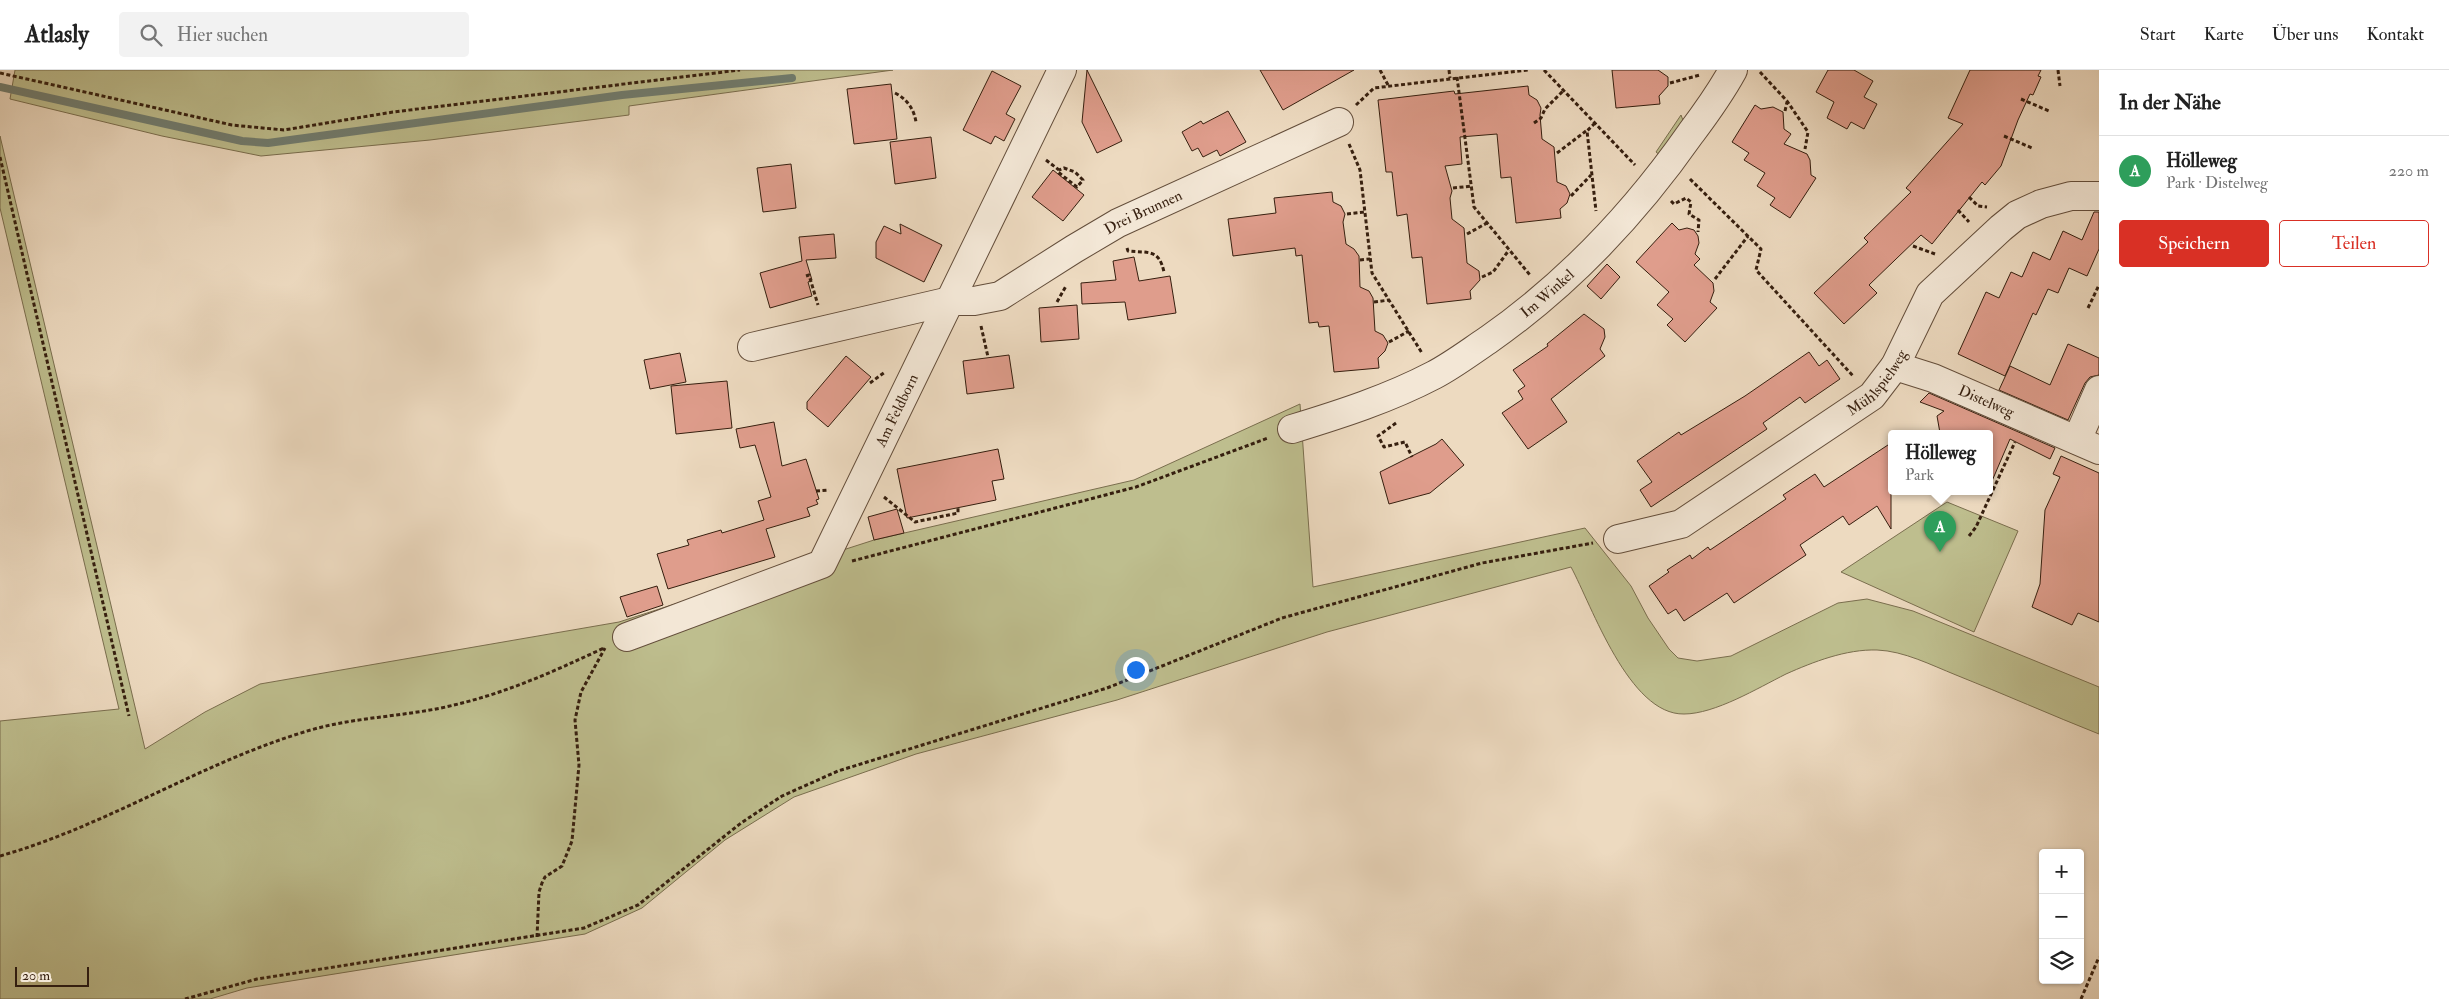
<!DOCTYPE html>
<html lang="de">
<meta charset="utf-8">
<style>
:root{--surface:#fff;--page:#f2f2f2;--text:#222;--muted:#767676;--line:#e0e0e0;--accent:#d93025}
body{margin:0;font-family:"IM FELL Double Pica",serif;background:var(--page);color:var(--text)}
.controls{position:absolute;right:15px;bottom:15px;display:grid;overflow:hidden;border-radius:5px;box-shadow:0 1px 4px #0004}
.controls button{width:45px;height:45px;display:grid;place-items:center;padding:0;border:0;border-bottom:1px solid var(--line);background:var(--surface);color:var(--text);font:25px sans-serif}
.scale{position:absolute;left:15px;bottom:12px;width:74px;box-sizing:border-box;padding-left:5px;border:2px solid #361f0f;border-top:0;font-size:14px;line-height:18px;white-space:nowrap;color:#361f0f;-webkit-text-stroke:4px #f3e7d6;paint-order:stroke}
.you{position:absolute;left:1135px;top:599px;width:18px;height:18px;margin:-12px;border:4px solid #fff;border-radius:50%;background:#1a73e8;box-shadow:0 0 0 8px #1a73e833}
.badge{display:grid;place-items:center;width:32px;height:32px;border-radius:50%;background:var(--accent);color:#fff;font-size:16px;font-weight:700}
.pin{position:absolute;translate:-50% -41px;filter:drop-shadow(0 1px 2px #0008)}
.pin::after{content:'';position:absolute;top:26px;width:18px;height:15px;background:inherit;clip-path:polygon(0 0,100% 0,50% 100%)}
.popup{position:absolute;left:1888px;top:360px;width:105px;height:65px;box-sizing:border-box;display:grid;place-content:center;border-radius:5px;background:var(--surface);filter:drop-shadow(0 1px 4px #0005);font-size:16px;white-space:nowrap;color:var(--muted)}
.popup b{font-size:19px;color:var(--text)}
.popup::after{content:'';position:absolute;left:50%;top:100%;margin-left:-10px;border:10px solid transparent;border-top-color:var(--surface)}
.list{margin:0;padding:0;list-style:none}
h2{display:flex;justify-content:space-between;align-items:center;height:65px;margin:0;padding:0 20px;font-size:21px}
h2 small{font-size:16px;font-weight:400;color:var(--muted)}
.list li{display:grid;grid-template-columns:32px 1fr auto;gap:15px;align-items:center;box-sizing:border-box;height:70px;padding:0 20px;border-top:1px solid var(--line)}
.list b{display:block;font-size:19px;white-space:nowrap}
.list p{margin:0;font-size:16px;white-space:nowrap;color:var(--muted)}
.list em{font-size:16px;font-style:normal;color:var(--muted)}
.actions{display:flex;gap:10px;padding:15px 20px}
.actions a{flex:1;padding:11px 0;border:1px solid var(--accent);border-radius:5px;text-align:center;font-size:18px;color:var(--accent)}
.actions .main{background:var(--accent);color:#fff}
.icon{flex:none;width:28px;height:28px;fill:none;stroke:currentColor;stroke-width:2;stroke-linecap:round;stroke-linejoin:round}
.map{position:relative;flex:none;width:2099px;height:929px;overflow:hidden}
header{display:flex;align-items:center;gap:30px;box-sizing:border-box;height:70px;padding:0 25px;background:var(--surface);border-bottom:1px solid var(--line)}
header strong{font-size:24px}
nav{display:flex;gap:28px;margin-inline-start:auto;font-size:18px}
.search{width:350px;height:45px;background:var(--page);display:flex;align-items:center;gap:12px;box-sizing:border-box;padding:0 18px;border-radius:5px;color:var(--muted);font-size:19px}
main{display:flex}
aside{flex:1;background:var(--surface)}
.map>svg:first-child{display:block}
</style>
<header>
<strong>Atlasly</strong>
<div class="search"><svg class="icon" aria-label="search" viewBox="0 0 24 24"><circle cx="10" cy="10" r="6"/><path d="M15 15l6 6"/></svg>Hier suchen</div>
<nav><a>Start</a><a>Karte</a><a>Über uns</a><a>Kontakt</a></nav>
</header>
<main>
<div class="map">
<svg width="2099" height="929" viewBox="0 0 2099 929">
<rect width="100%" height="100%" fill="#eddac0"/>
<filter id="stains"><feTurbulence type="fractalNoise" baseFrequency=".004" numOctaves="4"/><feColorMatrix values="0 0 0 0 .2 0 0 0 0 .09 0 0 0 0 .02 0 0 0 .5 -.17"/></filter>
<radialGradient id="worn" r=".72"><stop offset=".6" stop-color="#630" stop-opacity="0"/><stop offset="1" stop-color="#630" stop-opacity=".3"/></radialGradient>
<!-- green -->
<g fill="#bebe8e" stroke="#7a6e4e">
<path d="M 15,0 L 893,0 L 629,36 L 629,45 L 430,70 L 261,86 L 162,66 L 10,29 Z"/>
<path d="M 1681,45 L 1684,53 L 1661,86 L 1656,82 Z"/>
<path d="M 0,66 L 145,679 L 205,642 L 260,614 L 619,552 L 874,470 L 1134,410 L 1300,334 L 1313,517 L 1585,458 L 1631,516 L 1648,548 L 1669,579 L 1678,588 L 1697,591 L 1731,586 L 1838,533 L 1867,529 L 1913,541 L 2099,617 L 2099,664 C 2051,645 2004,624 1956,605 C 1931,595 1904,581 1877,580 C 1846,579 1813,592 1786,604 C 1758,618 1715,644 1684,644 C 1629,645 1592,536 1571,497 L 1327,562 L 1117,630 L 916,684 L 794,727 L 725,770 L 642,838 L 585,864 L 247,918 L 210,929 L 0,929 L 0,651 L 119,639 L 0,138 Z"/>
<path d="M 1947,432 L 2018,461 L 1974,562 L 1841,502 Z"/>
</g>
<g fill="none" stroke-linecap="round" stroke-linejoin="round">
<!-- stream -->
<path stroke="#717d70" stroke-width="8" d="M 0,17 L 242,71 L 268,73 L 622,25 L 792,8"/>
</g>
<!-- building -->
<g fill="#df9d8c" stroke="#361f0f">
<path d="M 1087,0 L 1122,71 L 1097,83 L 1082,52 Z"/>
<path d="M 1260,0 L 1354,0 L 1283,40 Z"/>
<path d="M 1612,0 L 1658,0 L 1668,7 L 1668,16 L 1659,26 L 1660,34 L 1616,38 Z"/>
<path d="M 1828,0 L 1854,0 L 1873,11 L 1864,27 L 1877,34 L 1864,59 L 1851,52 L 1847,59 L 1827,48 L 1834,32 L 1816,22 Z"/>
<path d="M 1970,0 L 2041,0 L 2038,6 L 2041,7 L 2033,25 L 2030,24 L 2018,50 L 2001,96 L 1985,115 L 1982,112 L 1932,174 L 1921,165 L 1869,215 L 1877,223 L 1844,254 L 1814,223 L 1868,172 L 1864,168 L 1911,122 L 1906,118 L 1963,54 L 1948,48 Z"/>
<path d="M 992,1 L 1021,16 L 1006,44 L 1015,49 L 1004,71 L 995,66 L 991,74 L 963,60 Z"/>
<path d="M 891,14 L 897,69 L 854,74 L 847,19 Z"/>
<path d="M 1528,16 L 1529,25 L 1537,30 L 1541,38 L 1540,45 L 1542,69 L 1554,77 L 1557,112 L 1566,116 L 1570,124 L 1567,133 L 1560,139 L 1561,148 L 1516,153 L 1511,107 L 1501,108 L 1497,64 L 1460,67 L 1462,94 L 1445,96 L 1452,121 L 1450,128 L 1452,149 L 1464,158 L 1467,193 L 1479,201 L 1480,210 L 1470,221 L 1471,229 L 1427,234 L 1422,187 L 1412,188 L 1407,144 L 1397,146 L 1392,102 L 1386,102 L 1378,30 L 1454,21 L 1455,24 Z"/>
<path d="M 1755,35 L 1761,39 L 1773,37 L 1783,42 L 1784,59 L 1791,64 L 1784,74 L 1807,84 L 1810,90 L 1811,105 L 1816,108 L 1790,148 L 1770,135 L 1775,128 L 1757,116 L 1765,103 L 1744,90 L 1749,83 L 1732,72 Z"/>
<path d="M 1228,41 L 1246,72 L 1220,86 L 1217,80 L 1203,87 L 1198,78 L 1192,81 L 1182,62 L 1201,51 L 1203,54 Z"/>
<path d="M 931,67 L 936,108 L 895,114 L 890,72 Z"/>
<path d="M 791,94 L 796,138 L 763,142 L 757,98 Z"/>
<path d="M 1053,100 L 1084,125 L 1063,151 L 1032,127 Z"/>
<path d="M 1332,122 L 1333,132 L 1341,136 L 1345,144 L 1343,152 L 1346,174 L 1354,179 L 1359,186 L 1360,217 L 1369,221 L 1373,228 L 1375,261 L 1383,265 L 1388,273 L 1385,281 L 1378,288 L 1379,298 L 1334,302 L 1329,256 L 1319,257 L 1318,252 L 1309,253 L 1302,185 L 1296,186 L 1295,178 L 1233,186 L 1228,149 L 1276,143 L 1274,128 Z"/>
<path d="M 2094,142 L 2099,142 L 2099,179 L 2087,206 L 2069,198 L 2058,223 L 2048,219 L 2036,245 L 2033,243 L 2005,306 L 1958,284 L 1986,222 L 1999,228 L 2011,202 L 2022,207 L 2033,182 L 2050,190 L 2063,161 L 2082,170 Z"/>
<path d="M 1672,153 L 1679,160 L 1687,158 L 1694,160 L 1698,166 L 1699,173 L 1695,184 L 1700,189 L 1694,195 L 1713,213 L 1714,221 L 1710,232 L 1717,238 L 1685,272 L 1667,255 L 1673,249 L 1657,235 L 1669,222 L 1636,192 Z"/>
<path d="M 900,154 L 942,175 L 924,212 L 876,188 L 876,172 L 884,156 L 901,164 Z"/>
<path d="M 834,164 L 836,188 L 806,190 L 812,210 L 808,212 L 812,226 L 770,238 L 760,203 L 802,191 L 799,167 Z"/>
<path d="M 1134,187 L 1139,211 L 1170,206 L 1176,243 L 1128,250 L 1125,232 L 1082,234 L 1081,213 L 1116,210 L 1113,191 Z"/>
<path d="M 1607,194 L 1620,207 L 1601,229 L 1587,216 Z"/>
<path d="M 1077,235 L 1079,269 L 1041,272 L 1039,238 Z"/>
<path d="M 1584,244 L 1604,259 L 1605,267 L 1600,279 L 1605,286 L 1551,329 L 1567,352 L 1528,379 L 1502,343 L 1523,329 L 1518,321 L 1525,316 L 1513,300 L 1548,276 L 1547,274 Z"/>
<path d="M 2068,274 L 2099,288 L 2099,305 L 2090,307 L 2085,313 L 2068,350 L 1999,320 L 2010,296 L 2050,315 Z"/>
<path d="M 1809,282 L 1819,296 L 1827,290 L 1840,309 L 1805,333 L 1800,327 L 1763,353 L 1767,359 L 1651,437 L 1640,420 L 1652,412 L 1637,391 L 1679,362 L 1681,365 L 1745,326 Z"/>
<path d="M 680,283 L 686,312 L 650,319 L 644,290 Z"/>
<path d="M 1009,285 L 1014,318 L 967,324 L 963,291 Z"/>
<path d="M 846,286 L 871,307 L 828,357 L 807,339 L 807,332 Z"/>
<path d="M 727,311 L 732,358 L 676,364 L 671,316 Z"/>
<path d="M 1929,323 L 2055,378 L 2050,389 L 2010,369 L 1989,418 L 1989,363 L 1940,363 L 1937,346 L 1944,341 L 1920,332 Z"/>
<path d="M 774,352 L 782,396 L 806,389 L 819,429 L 816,430 L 818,434 L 807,438 L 810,446 L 766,459 L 775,487 L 668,519 L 657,484 L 689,475 L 687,470 L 721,460 L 722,463 L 764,450 L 758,431 L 771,427 L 755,375 L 740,378 L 736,359 Z"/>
<path d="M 1442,369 L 1464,395 L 1430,423 L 1389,434 L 1380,402 L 1436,374 Z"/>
<path d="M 1891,373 L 1891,459 L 1877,436 L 1849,455 L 1843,446 L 1800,475 L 1806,485 L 1734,533 L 1727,523 L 1684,551 L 1676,539 L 1668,544 L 1649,516 L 1669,502 L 1667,500 L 1690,485 L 1692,489 L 1708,477 L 1710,480 L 1786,429 L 1783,425 L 1815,404 L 1824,417 Z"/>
<path d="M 998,379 L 1004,409 L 992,411 L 996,430 L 907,448 L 897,399 Z"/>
<path d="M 2061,386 L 2099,403 L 2099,552 L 2078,543 L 2072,555 L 2032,537 L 2040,514 L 2045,440 L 2060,407 L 2053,404 Z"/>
<path d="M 897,439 L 904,463 L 874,470 L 868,447 Z"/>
<path d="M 657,516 L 663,535 L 627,547 L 620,527 Z"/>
</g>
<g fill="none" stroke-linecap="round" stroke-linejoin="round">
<!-- minor casing -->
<g stroke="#644e3b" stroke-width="30">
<g id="minor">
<path id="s1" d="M 752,277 L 950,231 L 974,231 L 1000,226 L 1074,179 L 1118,153 L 1339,52"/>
<path id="s2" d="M 1895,296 L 1933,308 L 2099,380"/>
<path id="s3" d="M 1292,359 C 1341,344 1388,329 1434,305 C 1453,295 1470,282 1488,270 C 1568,214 1635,143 1691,63 C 1706,43 1721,22 1733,0"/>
<path d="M 2077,370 L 2099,320"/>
<path id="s4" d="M 1618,469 L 1681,454 L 1872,326 L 1895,296 L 1930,224 L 2001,158 L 2017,145 L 2041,134 L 2071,126 L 2099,126"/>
<path id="s5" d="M 627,567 L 822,494 L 1062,0"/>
</g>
</g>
<!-- path -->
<g stroke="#361f0f" stroke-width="3" stroke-dasharray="4 2.5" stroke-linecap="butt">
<path d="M 1380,0 L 1388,15"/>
<path d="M 1449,0 L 1450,8"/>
<path d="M 1544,0 L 1635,95"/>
<path d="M 2058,0 L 2060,16"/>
<path d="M 1760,2 L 1787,31 L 1808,62 L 1805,79"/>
<path d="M 0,3 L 232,55 L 284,60 L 393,42 L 740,0"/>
<path d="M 1457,7 L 1474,137 L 1530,205"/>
<path d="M 1670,13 L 1700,5"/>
<path d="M 895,23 C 907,29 914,39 916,52"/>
<path d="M 2021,29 L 2049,41"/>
<path d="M 1356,35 L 1374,18 L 1528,0"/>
<path d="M 1785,41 L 1787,32"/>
<path d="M 1534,53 L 1541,48 L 1545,39 L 1563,21"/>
<path d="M 1595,53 L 1587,61 L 1596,141"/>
<path d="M 2004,66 L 2032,78"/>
<path d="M 1349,74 L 1360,100 L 1372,203 L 1422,283"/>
<path d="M 1557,83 L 1586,61"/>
<path d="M 0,87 L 129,646"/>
<path d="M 1046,90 L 1059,100 L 1058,102 L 1077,117 L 1083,110 L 1075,102 L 1064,98 L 1059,100"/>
<path d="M 1690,109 L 1761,179 L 1756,200 L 1854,307"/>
<path d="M 1453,118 L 1472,116"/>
<path d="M 1571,126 L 1591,105"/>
<path d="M 1969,127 L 1978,136 L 1987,137"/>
<path d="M 1671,131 L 1674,134 L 1686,128 L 1691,132 L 1689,144 L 1699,150 L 1698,162"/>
<path d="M 1958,140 L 1969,152"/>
<path d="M 1347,144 L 1365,142"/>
<path d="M 1467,164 L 1487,153"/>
<path d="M 1913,176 L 1935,184"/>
<path d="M 1127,178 L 1128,181 C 1149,183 1159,179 1164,202"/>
<path d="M 1360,190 L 1370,189"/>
<path d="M 806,206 L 809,205 L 818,235"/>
<path d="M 1482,207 L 1493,202 L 1509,180"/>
<path d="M 1715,209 L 1748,166"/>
<path d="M 1057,232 L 1066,216"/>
<path d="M 1374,232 L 1389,230"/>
<path d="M 2088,238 L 2099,215"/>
<path d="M 981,256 L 988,287"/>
<path d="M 1389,272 L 1409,261"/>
<path d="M 870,313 L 885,302"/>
<path d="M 1396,353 L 1378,366 L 1384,377 L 1405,372 L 1412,387"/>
<path d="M 816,421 L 829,420"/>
<path d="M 884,427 L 915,452 L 958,443 L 958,438"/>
<path d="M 1969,466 L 1976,457 L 2015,372"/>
<path d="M 852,491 L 1136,417 L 1268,368"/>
<path d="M 0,786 C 106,756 199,694 304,662 C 348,648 396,647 441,638 C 502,625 548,604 604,578"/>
<path d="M 537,867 L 539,822 L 542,813 L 545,807 L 562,796 L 572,771 L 579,695 L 575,650 L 581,622 L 605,578"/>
<path d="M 185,929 L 257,909 L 584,858 L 638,835 L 741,753 L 782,726 L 838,701 L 1107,618 L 1282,548 L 1482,493 L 1593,473"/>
<path d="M 2081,929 L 2099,887"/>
</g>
<!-- minor -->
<use href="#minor" stroke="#f3e7d6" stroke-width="28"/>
</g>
<g text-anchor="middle" stroke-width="4" stroke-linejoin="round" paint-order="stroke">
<!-- street labels -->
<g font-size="15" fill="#361f0f" stroke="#f3e7d6">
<text dy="5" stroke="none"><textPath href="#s1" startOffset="420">Drei Brunnen</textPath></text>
<text dy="5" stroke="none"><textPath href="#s3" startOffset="292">Im Winkel</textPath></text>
<text dy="5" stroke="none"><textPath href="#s4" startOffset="308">Mühlspielweg</textPath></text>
<text dy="5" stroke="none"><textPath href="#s2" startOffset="98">Distelweg</textPath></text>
<text dy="5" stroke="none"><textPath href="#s5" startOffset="379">Am Feldborn</textPath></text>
</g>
</g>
<rect width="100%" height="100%" filter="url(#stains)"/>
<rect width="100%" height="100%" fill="url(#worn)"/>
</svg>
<div class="controls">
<button>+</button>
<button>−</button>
<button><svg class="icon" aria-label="layers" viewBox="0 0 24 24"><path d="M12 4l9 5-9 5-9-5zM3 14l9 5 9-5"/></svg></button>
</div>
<div class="scale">20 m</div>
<div class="you"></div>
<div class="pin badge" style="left:1940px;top:482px;background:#2e9e5b">A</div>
<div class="popup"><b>Hölleweg</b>Park</div>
</div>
<aside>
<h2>In der Nähe<small></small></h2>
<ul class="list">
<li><span class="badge" style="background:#2e9e5b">A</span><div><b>Hölleweg</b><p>Park · Distelweg</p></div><em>220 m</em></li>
</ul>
<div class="actions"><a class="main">Speichern</a><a>Teilen</a></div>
</aside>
</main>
